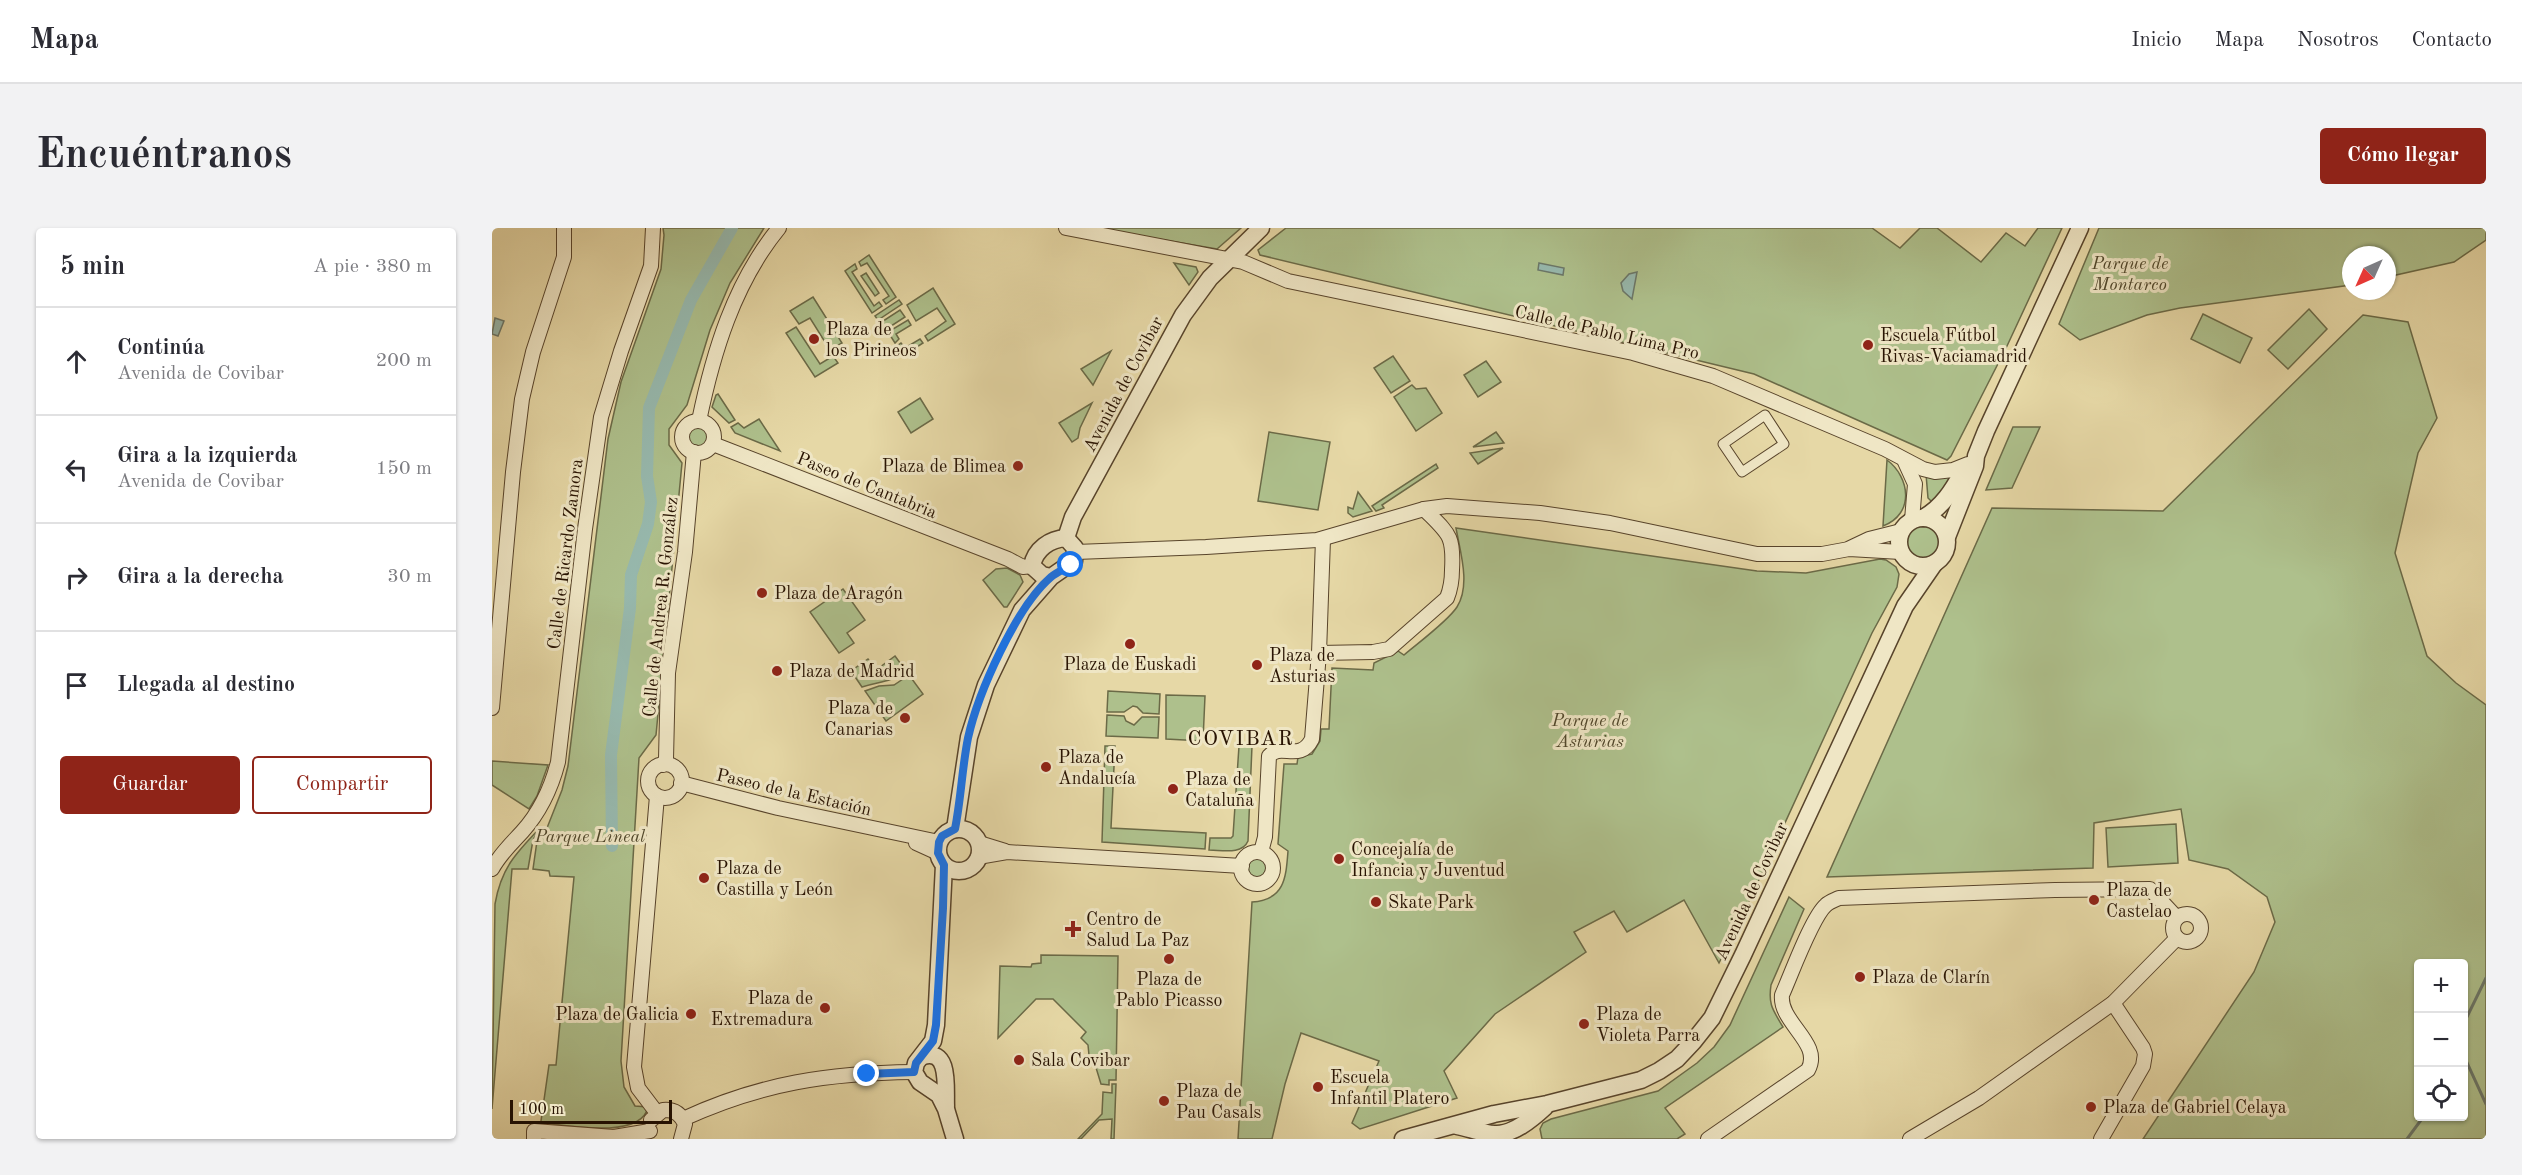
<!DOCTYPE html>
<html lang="es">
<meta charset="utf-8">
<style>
:root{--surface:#fff;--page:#f2f2f3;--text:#2b2b33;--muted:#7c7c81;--line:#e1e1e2;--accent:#8f2418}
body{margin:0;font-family:"Old Standard TT",serif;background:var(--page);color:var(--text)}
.controls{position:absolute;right:18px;bottom:18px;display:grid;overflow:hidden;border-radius:6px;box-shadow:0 2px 4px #0004}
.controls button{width:54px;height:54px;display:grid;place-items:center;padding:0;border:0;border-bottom:2px solid var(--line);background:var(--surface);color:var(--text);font:30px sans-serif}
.compass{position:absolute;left:1850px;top:18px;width:54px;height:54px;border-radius:50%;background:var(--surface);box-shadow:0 2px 4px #0004;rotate:225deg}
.scale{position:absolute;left:18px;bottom:15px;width:162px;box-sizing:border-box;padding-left:6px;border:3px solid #281302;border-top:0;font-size:16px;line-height:21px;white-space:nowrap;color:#281302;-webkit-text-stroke:4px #efe6c5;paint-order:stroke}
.stop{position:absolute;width:18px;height:18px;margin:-14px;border:4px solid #1a73e8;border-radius:50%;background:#fff}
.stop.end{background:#1a73e8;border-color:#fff;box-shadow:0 2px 6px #0008}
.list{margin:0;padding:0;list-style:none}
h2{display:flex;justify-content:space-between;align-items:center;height:78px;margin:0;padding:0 24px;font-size:26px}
h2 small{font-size:20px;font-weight:400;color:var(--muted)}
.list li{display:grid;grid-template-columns:39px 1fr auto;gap:18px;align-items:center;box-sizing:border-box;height:108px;padding:0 24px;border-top:2px solid var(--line)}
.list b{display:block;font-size:22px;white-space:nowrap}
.list p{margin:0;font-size:20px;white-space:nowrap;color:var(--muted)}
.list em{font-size:20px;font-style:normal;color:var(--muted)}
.actions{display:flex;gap:12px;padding:18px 24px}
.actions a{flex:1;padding:14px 0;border:2px solid var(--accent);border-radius:6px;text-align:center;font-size:21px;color:var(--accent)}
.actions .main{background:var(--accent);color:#fff}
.icon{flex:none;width:33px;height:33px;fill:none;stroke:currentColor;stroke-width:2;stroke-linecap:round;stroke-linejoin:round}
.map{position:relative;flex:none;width:1994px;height:911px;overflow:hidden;border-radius:6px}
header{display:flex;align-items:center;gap:36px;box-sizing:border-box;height:84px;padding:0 30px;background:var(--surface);border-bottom:2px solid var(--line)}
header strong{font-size:28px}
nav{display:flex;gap:33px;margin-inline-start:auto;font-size:21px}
.intro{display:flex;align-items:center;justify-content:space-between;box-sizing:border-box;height:144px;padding:0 36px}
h1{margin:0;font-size:42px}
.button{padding:15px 27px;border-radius:6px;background:var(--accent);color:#fff;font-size:21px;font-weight:700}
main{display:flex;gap:36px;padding:0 36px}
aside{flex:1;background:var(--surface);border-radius:6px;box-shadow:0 2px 4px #0004}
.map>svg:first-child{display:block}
</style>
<header>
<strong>Mapa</strong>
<nav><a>Inicio</a><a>Mapa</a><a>Nosotros</a><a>Contacto</a></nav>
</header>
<div class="intro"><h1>Encuéntranos</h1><a class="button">Cómo llegar</a></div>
<main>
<aside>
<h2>5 min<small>A pie · 380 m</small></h2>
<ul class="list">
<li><svg class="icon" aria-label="ahead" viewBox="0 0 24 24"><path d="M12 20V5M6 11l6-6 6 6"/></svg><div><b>Continúa</b><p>Avenida de Covibar</p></div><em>200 m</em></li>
<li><svg class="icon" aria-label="left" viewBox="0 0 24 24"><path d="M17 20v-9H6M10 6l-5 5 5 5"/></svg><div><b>Gira a la izquierda</b><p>Avenida de Covibar</p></div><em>150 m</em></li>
<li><svg class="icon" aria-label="right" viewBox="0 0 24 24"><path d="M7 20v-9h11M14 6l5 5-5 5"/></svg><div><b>Gira a la derecha</b></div><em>30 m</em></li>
<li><svg class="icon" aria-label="arrive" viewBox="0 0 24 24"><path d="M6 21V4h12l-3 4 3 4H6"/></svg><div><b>Llegada al destino</b></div></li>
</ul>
<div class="actions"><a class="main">Guardar</a><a>Compartir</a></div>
</aside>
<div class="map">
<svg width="1994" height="911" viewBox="0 0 1994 911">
<rect width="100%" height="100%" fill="#e6d8a6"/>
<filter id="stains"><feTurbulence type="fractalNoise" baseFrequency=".00333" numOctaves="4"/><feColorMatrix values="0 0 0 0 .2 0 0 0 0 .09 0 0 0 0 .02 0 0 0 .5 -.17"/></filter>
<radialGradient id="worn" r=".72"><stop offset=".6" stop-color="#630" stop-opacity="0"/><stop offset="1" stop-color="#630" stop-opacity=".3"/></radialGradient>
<!-- green -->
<g fill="#aec08c" stroke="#6b6a47" stroke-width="1.5" fill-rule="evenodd">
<path d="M 171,0 L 272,0 L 238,55 L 218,102 L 195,177 L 177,201 L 177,217 L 190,235 L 164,507 L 147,530 L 129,833 L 132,859 L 143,878 L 156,879 C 150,911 77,898 51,895 L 49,893 L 57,837 L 64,837 L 82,649 L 58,648 L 57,643 L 41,641 L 45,613 L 55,600 L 70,562 L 76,538 L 116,211 L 129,154 L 169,41 L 172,7 Z"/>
<path d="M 602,0 L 749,0 L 725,21 Z"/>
<path d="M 794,0 L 1380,0 L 1408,20 L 1428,0 L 1445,0 L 1489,34 L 1514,5 L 1533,18 L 1546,0 L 1570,0 L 1515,118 L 1459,228 L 1455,232 L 1262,146 L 768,27 L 766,22 Z"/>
<path d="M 1607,0 L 1994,0 L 1994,12 L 1962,34 L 1895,49 L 1895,27 L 1859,27 L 1859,57 L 1688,80 L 1655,87 L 1588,112 L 1567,96 Z"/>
<path d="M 377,27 L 404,69 L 394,76 L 391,72 L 397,68 L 375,35 L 369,38 L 367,34 Z"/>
<path d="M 682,35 L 704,39 L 706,44 L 697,57 Z"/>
<path d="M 363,36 L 365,41 L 360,44 L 382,78 L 387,74 L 390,78 L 380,85 L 353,43 Z"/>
<path d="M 374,45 L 387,65 L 383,68 L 369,48 Z"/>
<path d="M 441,60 L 463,96 L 436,113 L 433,108 L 454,93 L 445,80 L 424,93 L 415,77 Z"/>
<path d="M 321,69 L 350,115 L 338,122 L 318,90 L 307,96 L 298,83 Z"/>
<path d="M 407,72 L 410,76 L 386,92 L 383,88 Z"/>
<path d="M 1817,81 L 1835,101 L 1796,141 L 1776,122 Z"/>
<path d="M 408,82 L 413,89 L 393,102 L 388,95 Z"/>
<path d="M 1711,86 L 1760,110 L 1748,135 L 1699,111 Z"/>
<path d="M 1871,87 L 1916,94 L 1945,190 L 1926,225 L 1903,325 L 1935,428 L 1964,455 L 1994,477 L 1994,911 L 1651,911 L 1762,744 L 1783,694 L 1775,669 L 1736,641 L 1697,632 L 1689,581 L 1602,595 L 1601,640 L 1335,649 L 1500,280 L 1671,283 ZM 1926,736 L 1972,736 L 1972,888 L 1926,888 Z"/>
<path d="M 416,92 L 419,97 L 404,106 L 407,111 L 403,115 L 396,104 Z"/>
<path d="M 304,99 L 328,136 L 341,128 L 346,135 L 323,149 L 294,105 Z"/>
<path d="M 428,111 L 431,115 L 411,128 L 405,118 L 409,115 L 413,120 Z"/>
<path d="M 619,123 L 601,157 L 589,141 Z"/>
<path d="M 901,128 L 918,153 L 899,165 L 882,140 Z"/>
<path d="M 994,133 L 1009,154 L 986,169 L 972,147 Z"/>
<path d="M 920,157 L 924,161 L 934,160 L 950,185 L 924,203 L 902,169 Z"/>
<path d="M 226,166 L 243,192 L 237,195 L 220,179 L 224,167 Z"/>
<path d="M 428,170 L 441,191 L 419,205 L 406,184 Z"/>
<path d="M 600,175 L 588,200 L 586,210 L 580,214 L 567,195 Z"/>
<path d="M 267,191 L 288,223 L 243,205 L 239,199 L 246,195 L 252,200 Z"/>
<circle cx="206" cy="209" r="10"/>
<path d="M 1521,199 L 1548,199 L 1520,260 L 1494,262 Z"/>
<path d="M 777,204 L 838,214 L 826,282 L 766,273 Z"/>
<path d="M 1004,204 L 1012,215 L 981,219 Z"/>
<path d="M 1011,220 L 986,236 L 978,225 Z"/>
<path d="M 1395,232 C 1418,249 1423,286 1391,298 Z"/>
<path d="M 944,236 L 946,240 L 890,277 L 892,280 L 884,283 L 880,278 Z"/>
<path d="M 1434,246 L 1459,246 L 1452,262 L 1440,274 L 1436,270 Z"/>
<path d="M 866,264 L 880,283 L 861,289 L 856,285 L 856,279 L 861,281 Z"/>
<circle cx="1430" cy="314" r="17"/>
<path d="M 964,300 L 1265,343 L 1314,345 L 1388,331 L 1394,332 L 1404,339 L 1407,346 L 1405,359 L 1380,405 L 1237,717 L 1234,717 L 1231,722 L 1233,723 L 1227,735 L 1192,672 L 1135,704 L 1122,683 L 1082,704 L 1094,724 L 1003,786 L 952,843 L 965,870 L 868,901 L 860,895 L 887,833 L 809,805 L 793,856 L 780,911 L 746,911 L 760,674 C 793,672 794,649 796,623 L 786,616 L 792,536 L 805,536 L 806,529 L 820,526 L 828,513 L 829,501 L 837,501 L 840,440 L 881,442 L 882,435 L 906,423 L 912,427 C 926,415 956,393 965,379 C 979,357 968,323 964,300 Z"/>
<path d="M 515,340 L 528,347 L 531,354 L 515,379 L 512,379 L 491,352 L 504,341 Z"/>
<path d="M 351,361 L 373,392 L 355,405 L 362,415 L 347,425 L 318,384 Z"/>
<path d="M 403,428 L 414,443 C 397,455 389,453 370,459 L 359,443 L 376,431 L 384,442 Z"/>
<path d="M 417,447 L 431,466 L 394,493 L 373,463 L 387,458 L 402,457 Z"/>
<path d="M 616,463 L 668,466 L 667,486 L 651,485 L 645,479 L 641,478 L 632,484 L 615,484 Z"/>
<path d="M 674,467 L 713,468 L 711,513 L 674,511 Z"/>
<path d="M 615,487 L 632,488 L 634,493 L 642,497 L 650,489 L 667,489 L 666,510 L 614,508 Z"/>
<path d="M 613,518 L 623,518 L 619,600 L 714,605 L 713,621 L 610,614 Z"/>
<path d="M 747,518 L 760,518 L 756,613 C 750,627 730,622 717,622 L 718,610 L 739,610 L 741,608 Z"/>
<path d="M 0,533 L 56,537 L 45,568 L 37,581 L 0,557 Z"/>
<path d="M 1684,596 L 1686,635 L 1616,639 L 1614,600 Z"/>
<path d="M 47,601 L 41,612 L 36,641 L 20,641 L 0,881 L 3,676 C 9,641 23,626 47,601 Z"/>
<circle cx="765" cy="640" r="9"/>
<path d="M 1297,669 L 1312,681 L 1279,757 C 1276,777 1281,782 1291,799 L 1173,880 L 1193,906 L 1185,911 L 1050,911 L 1048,901 L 1051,895 L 1059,891 L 1166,863 L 1205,835 L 1222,819 L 1238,797 Z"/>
<path d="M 549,727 L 626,728 L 624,852 L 617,852 L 617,857 L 609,856 L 602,833 L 597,827 L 596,817 L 589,810 L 594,804 L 561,771 L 544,771 L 506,810 L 508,738 L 539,739 L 540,736 L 549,735 Z"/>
<path d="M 620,856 L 624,856 L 622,911 L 619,911 L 620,891 L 607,892 L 589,911 L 586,911 L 610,886 L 611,864 L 620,865 Z"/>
</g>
<!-- water -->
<g fill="#97b9ae" stroke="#6b7769" stroke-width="1.5">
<path d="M 1047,35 L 1072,40 L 1071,47 L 1046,42 Z"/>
<path d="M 1145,44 L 1140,71 L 1131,63 L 1129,55 L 1137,46 Z"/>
<path d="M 3,90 L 12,93 L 6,108 L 0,106 Z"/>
</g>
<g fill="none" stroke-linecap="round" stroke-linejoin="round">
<!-- stream -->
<g stroke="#6b7769" stroke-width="3">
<path d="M 1972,795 L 1994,750"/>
<path d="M 1972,828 L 1994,876"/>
<path d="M 1915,911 L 1932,888"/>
</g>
<!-- canal -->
<path stroke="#97b9ae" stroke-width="12" d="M 120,618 L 119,527 L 138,380 L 139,347 L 156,296 L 159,274 L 155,248 L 157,180 L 199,72 L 240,0"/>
<!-- pedestrian casing -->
<g stroke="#58442b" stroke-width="11">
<path id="pedestrian" d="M 1273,187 L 1292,216 L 1250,244 L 1231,216 Z"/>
</g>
<!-- minor casing -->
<g stroke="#58442b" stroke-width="16">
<g id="minor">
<path d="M 574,0 L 751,34 L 796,53 L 1141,125 L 1221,148 L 1393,221 L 1431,241 L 1443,244 L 1461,242 L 1476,236"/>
<path d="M 207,193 C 221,125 242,55 287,0"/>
<circle cx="206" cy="209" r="16"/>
<path d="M 221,216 L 516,331 L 531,339 L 540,338"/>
<path d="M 1413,234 L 1423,256 L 1420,292"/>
<path d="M 1358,320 L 1377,311 L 1409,303"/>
<path d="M 584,324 L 714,319 L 825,312 L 932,281 L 955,278 L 1048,285 L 1118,295 L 1265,326 L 1330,326 L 1357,321 L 1409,324"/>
<path d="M 827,425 L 881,424 L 897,421 L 955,370 C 959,360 960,353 960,342 C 962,307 957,306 932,281"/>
<path d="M 0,480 L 21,244 L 30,171 L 41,124 L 72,29 L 72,0"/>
<circle cx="173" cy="553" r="17"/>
<path d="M 171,537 L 174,531 L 176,445 L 193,324 L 202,224"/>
<path d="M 189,555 L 286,580 L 447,614"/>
<path d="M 424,615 L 446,625"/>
<path d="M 487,615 L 513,623"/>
<path d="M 769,624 L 773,609 L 777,528 C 789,514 808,535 820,511 L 827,425 L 831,311"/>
<circle cx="765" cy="640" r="16"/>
<path d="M 486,629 L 515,624 L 750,638"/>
<path d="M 0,641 C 8,626 19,616 30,604 C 49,583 59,561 66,534 L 93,301 L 109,189 L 129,123 L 159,38 L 161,0"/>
<circle cx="1695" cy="700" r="14"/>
<path d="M 165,885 L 146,860 L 142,839 L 165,568"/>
<path d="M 191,891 C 269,855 337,845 422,844"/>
<path d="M 159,892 L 171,882 C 182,881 189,886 193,896 L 189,911"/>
<path d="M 42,911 L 42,903 L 122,909 L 158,903"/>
<path d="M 1216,911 L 1316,842 C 1331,815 1287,795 1290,767 C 1299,747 1320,689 1334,677 C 1337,674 1343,672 1347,670 L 1563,662 L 1658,661 L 1685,690"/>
<path d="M 1418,911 L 1487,870 L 1621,775 L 1685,710"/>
<path d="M 1609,911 L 1651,838 L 1653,826 L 1651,820 L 1621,775"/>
</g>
</g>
<!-- tertiary casing -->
<g stroke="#58442b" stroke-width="19">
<g id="tertiary">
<circle cx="1431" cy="314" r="24"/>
<path d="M 1431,290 C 1451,279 1461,261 1472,242"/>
<path d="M 1455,309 L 1483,238 L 1484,228 L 1494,203 L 1588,0"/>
<path d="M 574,310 L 581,289 L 691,87 L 718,50 L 769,0"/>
<path d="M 463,601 L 477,509 L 494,457 L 530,382 L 559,349 L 582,333 L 583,320 L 574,310 C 558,311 543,321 540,338 L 550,347 L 559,349"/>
<circle cx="467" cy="622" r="21"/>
<path d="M 452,637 L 444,797 L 441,813 L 424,835 L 422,844 L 428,854 L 447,867 L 454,881 L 463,911"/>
<path d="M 431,828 C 459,820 453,861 454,878"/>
<path d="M 965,898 C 977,900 991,906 1003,906 C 1021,907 1040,891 1053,879"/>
<path d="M 911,911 L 1002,886 L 1055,876 L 1149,852 L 1167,843 L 1185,831 L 1201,814 L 1220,790 L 1251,727 L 1413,378 L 1442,336"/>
</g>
</g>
<!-- pedestrian -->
<use href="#pedestrian" stroke="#efe6c5" stroke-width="9"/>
<!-- minor -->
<use href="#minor" stroke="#efe6c5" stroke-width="14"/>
<!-- tertiary -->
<use href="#tertiary" stroke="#efe6c5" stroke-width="16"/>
</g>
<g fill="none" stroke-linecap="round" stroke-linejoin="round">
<!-- route -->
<path stroke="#1a73e8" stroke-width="8" d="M 375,846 L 422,844 L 424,835 L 441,813 L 444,797 L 451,680 L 452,637 L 446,625 L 447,614 L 450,608 L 463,601 C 469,571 470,540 476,510 C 486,465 524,379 559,349 C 565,344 573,341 579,337"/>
</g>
<!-- markers -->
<g fill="#8f2418" stroke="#efe6c5" stroke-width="2">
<circle cx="322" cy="111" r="6"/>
<circle cx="1376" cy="117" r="6"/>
<circle cx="526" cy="238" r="6"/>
<circle cx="270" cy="365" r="6"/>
<circle cx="638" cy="416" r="6"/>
<circle cx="765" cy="437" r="6"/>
<circle cx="285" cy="443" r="6"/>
<circle cx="413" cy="490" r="6"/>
<circle cx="554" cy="539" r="6"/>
<circle cx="681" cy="561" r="6"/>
<circle cx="847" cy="631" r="6"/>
<circle cx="212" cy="650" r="6"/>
<circle cx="1602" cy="672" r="6"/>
<circle cx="884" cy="674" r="6"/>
<path d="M578 692h6v6h6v6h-6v6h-6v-6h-6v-6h6z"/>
<circle cx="677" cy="731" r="6"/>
<circle cx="1368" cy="749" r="6"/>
<circle cx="333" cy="780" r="6"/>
<circle cx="199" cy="786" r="6"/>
<circle cx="1092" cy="796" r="6"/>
<circle cx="527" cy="832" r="6"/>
<circle cx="826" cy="859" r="6"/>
<circle cx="672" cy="873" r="6"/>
<circle cx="1599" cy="879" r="6"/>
</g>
<g text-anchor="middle" stroke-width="6" stroke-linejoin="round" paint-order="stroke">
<!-- park labels -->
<g font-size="18" font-style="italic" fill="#50472b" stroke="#efe6c5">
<text x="1638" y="41">Parque de<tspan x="1638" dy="21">Montarco</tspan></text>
<text x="1098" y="498">Parque de<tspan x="1098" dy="21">Asturias</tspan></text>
<text x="98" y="614">Parque Lineal</text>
</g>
<!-- poi labels -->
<g font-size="18" fill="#281302" stroke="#efe6c5" text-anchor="start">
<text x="334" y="107">Plaza de<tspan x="334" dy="21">los Pirineos</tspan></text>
<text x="1388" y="113">Escuela Fútbol<tspan x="1388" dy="21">Rivas-Vaciamadrid</tspan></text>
<text x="514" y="244" text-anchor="end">Plaza de Blimea</text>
<text x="282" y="371">Plaza de Aragón</text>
<text x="777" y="433">Plaza de<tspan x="777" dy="21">Asturias</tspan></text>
<text x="638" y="442" text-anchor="middle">Plaza de Euskadi</text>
<text x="297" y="449">Plaza de Madrid</text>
<text x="401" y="486" text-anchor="end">Plaza de<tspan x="401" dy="21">Canarias</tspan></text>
<text x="566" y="535">Plaza de<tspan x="566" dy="21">Andalucía</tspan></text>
<text x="693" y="557">Plaza de<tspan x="693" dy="21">Cataluña</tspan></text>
<text x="859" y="627">Concejalía de<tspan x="859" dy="21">Infancia y Juventud</tspan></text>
<text x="224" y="646">Plaza de<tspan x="224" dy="21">Castilla y León</tspan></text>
<text x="1614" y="668">Plaza de<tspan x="1614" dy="21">Castelao</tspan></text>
<text x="896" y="680">Skate Park</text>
<text x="594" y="697">Centro de<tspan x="594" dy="21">Salud La Paz</tspan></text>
<text x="1380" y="755">Plaza de Clarín</text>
<text x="677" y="757" text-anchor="middle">Plaza de<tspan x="677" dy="21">Pablo Picasso</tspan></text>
<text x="321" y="776" text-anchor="end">Plaza de<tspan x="321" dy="21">Extremadura</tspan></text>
<text x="187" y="792" text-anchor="end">Plaza de Galicia</text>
<text x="1104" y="792">Plaza de<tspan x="1104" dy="21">Violeta Parra</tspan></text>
<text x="539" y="838">Sala Covibar</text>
<text x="838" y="855">Escuela<tspan x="838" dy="21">Infantil Platero</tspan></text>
<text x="684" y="869">Plaza de<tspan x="684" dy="21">Pau Casals</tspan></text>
<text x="1611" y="885">Plaza de Gabriel Celaya</text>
</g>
<!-- street labels -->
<g font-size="18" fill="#281302" stroke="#efe6c5">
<text transform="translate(1115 104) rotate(13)" y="6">Calle de Pablo Lima Pro</text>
<text transform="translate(631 156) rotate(-62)" y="6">Avenida de Covibar</text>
<text transform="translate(375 257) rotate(22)" y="6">Paseo de Cantabria</text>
<text transform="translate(73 326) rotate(-83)" y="6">Calle de Ricardo Zamora</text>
<text transform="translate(168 379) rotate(-84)" y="6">Calle de Andrea R. González</text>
<text transform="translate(302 564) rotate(13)" y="6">Paseo de la Estación</text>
<text transform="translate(1259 663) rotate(-65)" y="6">Avenida de Covibar</text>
</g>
<!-- quarter labels -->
<g font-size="21" letter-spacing="1.5" fill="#281302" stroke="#efe6c5">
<text x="749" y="517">COVIBAR</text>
</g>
</g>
<rect width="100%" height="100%" filter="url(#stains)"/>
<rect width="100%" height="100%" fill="url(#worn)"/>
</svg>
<div class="controls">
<button>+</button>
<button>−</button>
<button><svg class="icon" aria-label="locate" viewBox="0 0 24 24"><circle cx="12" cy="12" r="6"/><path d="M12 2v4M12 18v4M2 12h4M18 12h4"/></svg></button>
</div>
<svg class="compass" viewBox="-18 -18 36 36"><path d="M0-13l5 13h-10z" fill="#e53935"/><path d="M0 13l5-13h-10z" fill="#7c7c81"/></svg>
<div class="scale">100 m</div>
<div class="stop" style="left:579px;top:337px"></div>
<div class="stop end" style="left:375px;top:846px"></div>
</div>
</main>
